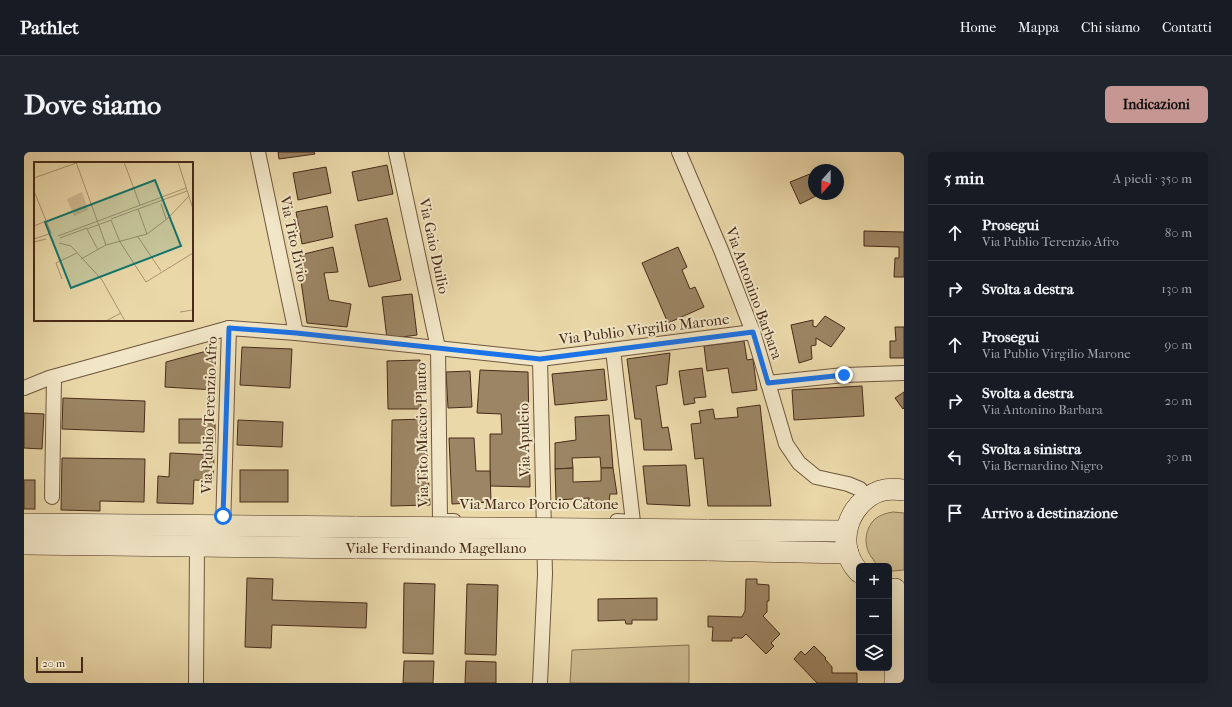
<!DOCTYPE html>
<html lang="it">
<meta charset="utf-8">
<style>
:root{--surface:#171b24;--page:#20242c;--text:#f1f3f6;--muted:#9ea1a6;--line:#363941;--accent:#c59692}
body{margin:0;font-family:"IM FELL French Canon",serif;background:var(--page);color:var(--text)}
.controls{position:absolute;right:12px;bottom:12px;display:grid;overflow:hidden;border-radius:6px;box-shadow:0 4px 16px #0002}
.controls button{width:36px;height:36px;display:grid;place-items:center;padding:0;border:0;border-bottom:1px solid var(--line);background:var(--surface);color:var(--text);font:20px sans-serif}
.compass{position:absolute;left:784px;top:12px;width:36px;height:36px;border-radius:50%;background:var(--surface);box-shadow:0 4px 16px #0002;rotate:201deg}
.scale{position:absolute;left:12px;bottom:10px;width:47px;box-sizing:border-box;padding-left:4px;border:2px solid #482b19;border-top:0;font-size:11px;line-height:14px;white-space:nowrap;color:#482b19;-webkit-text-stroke:3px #f1e6c7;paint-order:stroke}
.stop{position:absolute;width:12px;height:12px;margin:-9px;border:3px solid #1a73e8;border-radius:50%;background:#fff}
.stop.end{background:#1a73e8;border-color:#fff;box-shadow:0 1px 4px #0008}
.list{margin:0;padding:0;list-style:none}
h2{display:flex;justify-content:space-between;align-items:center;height:52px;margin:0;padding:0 16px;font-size:17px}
h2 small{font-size:13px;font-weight:400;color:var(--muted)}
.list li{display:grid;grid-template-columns:26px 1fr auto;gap:12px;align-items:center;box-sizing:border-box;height:56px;padding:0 16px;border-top:1px solid var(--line)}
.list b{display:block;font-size:15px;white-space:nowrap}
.list p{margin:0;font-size:13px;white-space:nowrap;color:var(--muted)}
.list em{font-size:13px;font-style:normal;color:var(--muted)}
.icon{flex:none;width:22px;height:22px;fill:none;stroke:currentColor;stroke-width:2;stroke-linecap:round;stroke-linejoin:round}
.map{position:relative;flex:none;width:880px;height:531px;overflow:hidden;border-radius:6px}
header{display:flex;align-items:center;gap:24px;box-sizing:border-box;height:56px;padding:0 20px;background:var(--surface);border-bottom:1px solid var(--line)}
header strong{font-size:19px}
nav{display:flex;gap:22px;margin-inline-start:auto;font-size:14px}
.intro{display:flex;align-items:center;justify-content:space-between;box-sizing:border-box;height:96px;padding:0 24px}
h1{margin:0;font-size:28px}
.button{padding:10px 18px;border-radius:6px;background:var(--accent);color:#111;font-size:14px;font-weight:700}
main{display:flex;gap:24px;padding:0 24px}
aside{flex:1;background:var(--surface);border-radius:6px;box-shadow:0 4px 16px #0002}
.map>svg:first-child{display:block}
</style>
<header>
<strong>Pathlet</strong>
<nav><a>Home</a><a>Mappa</a><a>Chi siamo</a><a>Contatti</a></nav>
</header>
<div class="intro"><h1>Dove siamo</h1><a class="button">Indicazioni</a></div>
<main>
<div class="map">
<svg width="880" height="531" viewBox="0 0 880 531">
<rect width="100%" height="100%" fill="#ead8a9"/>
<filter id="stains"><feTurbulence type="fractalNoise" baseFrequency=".005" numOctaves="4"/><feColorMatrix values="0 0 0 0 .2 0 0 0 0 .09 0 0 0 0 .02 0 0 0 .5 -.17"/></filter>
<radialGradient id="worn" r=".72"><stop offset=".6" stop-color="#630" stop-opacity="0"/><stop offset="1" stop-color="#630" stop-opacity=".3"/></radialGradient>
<!-- green -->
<g fill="#cebb91" stroke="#8b7355">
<path d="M 869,360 L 880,361 L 880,418 L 869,419 L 865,418 L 865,414 C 862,414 858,415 856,414 C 853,413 850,410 849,407 C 839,396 840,377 851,367 C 856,363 862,361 869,360 Z"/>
<path d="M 665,493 L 665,531 L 546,531 L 548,498 Z"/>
</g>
<!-- building -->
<g fill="#9c8564" stroke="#482b19">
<path d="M 254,0 L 290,0 L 291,2 L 255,7 Z"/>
<path d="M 363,13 L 369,42 L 334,49 L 328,20 Z"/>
<path d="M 302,15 L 307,41 L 274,48 L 269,21 Z"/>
<path d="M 786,22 L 790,29 L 790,42 L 796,42 L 776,52 L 766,30 Z"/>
<path d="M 303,54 L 309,85 L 278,92 L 272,60 Z"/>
<path d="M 363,66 L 377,128 L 345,135 L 331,73 Z"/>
<path d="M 840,79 L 880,80 L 880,125 L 870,125 L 871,106 L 875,106 L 875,95 L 840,94 Z"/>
<path d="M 309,95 L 314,120 L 300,121 L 305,148 L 327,152 L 323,175 L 283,171 L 277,129 L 280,128 L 276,103 Z"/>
<path d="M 654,95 L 663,115 L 658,118 L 666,137 L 671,135 L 680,155 L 644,171 L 618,111 Z"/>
<path d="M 388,142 L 393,183 L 363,187 L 358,145 Z"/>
<path d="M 801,164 L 821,176 L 807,195 L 792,186 L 792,193 L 787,194 L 788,207 L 775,211 L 767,173 L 789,168 L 789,174 L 792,175 Z"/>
<path d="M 871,175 L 880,175 L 880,206 L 866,206 L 866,189 L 872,189 Z"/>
<path d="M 720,189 L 723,208 L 729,207 L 733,238 L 708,241 L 704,216 L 683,219 L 680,194 Z"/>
<path d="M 218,195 L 268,197 L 266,236 L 216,233 Z"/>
<path d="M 190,197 L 191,238 L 141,235 L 142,210 Z"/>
<path d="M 646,201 L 643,232 L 632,234 L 638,276 L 644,275 L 648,298 L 620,298 L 617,267 L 611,267 L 603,207 Z"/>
<path d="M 396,208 L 397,257 L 364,257 L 363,209 Z"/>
<path d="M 678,216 L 682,245 L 670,246 L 671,251 L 660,253 L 655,219 Z"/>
<path d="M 580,217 L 583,248 L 531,253 L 528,222 Z"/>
<path d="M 456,218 L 504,220 L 506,335 L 466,334 L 466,282 L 478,282 L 477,262 L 453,261 Z"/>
<path d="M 446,219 L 448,255 L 424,256 L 422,220 Z"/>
<path d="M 838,234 L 840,264 L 770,268 L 768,238 Z"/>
<path d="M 880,240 L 880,256 L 879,257 L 871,246 Z"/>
<path d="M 39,246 L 121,249 L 120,280 L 38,277 Z"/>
<path d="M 736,253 L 747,354 L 684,354 L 679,306 L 671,307 L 667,272 L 677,271 L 675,259 L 689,257 L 691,267 L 714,265 L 713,256 Z"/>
<path d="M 0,261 L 20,262 L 18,297 L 0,296 Z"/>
<path d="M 585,263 L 589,316 L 577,316 L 576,305 L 548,306 L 549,316 L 531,317 L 531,291 L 552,288 L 551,265 Z"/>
<rect x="155" y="267" width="36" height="24"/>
<path d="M 401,267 L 406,353 L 367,354 L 368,268 Z"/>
<path d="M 214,268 L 259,270 L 258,295 L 213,293 Z"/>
<path d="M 425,286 L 450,286 L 452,319 L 466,319 L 467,350 L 428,352 Z"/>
<path d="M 146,301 L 190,303 L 189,329 L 170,328 L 169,352 L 133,351 L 134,324 L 145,325 Z"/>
<path d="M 38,306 L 121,307 L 120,350 L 76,349 L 76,359 L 37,358 Z"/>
<path d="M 662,313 L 666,354 L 623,352 L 619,314 Z"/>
<path d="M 549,316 L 549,330 L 577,329 L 577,316 L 589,316 L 593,342 L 586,342 L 585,350 L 564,352 L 565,346 L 532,348 L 531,317 Z"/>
<rect x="216" y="318" width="48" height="32"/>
<rect x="0" y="328" width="11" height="29"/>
<path d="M 223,426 L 249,427 L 248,448 L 343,451 L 342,476 L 248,473 L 247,496 L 221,495 Z"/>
<path d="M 722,427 L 733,427 L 733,432 L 745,433 L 745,449 L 743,449 L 743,460 L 739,464 L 756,482 L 747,491 L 750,494 L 742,502 L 722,482 L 718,486 L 708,486 L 708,489 L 688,489 L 689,475 L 684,475 L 684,464 L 718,465 L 721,459 Z"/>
<path d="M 380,431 L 411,432 L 409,502 L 379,501 Z"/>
<path d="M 443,432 L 474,433 L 472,503 L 441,502 Z"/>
<path d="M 633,446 L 633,468 L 608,468 L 608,472 L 602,472 L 601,468 L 574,469 L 574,447 Z"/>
<path d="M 790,494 L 802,506 L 801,507 L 808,515 L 808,521 L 833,521 L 833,531 L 793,531 L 770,507 L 777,499 L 781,503 Z"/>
<path d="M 380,509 L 410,509 L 409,531 L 379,531 Z"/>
<path d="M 442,509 L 472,510 L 472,531 L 441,531 Z"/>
</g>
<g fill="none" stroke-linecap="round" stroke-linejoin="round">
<!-- street casing -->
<g stroke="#70563d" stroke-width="16">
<g id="street">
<path d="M 234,0 L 272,181"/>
<path d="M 372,0 L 414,196 L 416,369 L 430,369"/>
<path d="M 655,0 L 697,98 L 729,180 L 762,292 L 775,311 L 792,325 L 824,332 L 836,337 L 843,346"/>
<path d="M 589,198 L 609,370 L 593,369"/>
<path d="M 516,207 L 521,422 L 516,531"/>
<path d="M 744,231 L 820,223 L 880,221"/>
<path d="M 0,236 L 25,226 L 205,176 L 272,181 L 516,207 L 729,180"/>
<path d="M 28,345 L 30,225"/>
<path d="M 199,375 L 205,176"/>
<path d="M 172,531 L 173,394"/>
</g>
</g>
<!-- secondary casing -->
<g stroke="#482b19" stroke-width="22">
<g id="secondary">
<path d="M 0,372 L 333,375"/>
<path d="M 683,378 L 822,379"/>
<path d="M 0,392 L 333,396"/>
<path d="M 683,398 L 824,401"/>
<path d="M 835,420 C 810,394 823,351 856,339 C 863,337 872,337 880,338"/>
<path d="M 871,437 L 871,531"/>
</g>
</g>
<!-- street -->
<use href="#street" stroke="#f1e6c7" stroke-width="14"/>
<!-- secondary -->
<use href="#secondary" stroke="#f1e6c7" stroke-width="21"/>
<!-- secondary-bridge casing -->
<g stroke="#482b19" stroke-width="22" stroke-linecap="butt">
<g id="secondary-bridge">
<path d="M 333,375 L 683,378"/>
<path d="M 333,396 L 683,398"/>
</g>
</g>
<!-- secondary-bridge -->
<use href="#secondary-bridge" stroke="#f1e6c7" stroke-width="21"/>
</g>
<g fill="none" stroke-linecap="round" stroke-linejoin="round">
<!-- route -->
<path stroke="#1a73e8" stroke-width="5" d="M 199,364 L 205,176 L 272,181 L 516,207 L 729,180 L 744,231 L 820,223"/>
</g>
<g text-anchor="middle" stroke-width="4" stroke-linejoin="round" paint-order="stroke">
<!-- street labels -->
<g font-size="15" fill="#482b19" stroke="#f1e6c7">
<text transform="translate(270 87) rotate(78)" y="5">Via Tito Livio</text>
<text transform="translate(410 94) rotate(78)" y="5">Via Gaio Duilio</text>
<text transform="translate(730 141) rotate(70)" y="5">Via Antonino Barbara</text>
<text transform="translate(620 177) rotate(-7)" y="5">Via Publio Virgilio Marone</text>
<text transform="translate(185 263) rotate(-88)" y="5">Via Publio Terenzio Afro</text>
<text transform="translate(398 283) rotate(-91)" y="5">Via Tito Maccio Plauto</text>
<text transform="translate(500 288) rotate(-91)" y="5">Via Apuleio</text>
<text x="515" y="357">Via Marco Porcio Catone</text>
<text x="412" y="401">Viale Ferdinando Magellano</text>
</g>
</g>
<!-- overview -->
<g transform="translate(10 10)">
<rect width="159" height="159" fill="#ead8a9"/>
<path d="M 48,30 L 54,48 L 40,54 L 33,37 Z" fill="#cebb91"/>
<path fill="none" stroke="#a9936f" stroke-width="1" d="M 42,0 L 72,83M 90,0 L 106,43M 144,0 L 159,47M 0,16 L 45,0M 0,29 L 17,71M 127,42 L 132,57M 104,47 L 113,72M 77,57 L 153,29M 0,64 L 12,59M 24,74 L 152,26M 104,75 L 127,109M 26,76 L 53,66M 0,77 L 15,72M 0,80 L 12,77M 25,81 L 37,84 L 68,118 L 91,159M 64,88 L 53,67 L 77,58 L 86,80 L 112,120 L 159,91M 47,97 L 72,83 L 113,72 L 133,57 L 155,34M 28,117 L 22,101 L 43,91M 146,150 L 159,148M 72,159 L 87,151"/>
<path fill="#0f766e" fill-opacity="0.15" stroke="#0f766e" stroke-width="2" d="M 121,18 L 147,84 L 37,126 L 11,60 Z"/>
<rect width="159" height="159" fill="none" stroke="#482b19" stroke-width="2"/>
</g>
<rect width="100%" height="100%" filter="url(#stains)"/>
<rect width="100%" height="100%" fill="url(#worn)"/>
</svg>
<div class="controls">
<button>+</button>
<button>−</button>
<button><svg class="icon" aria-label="layers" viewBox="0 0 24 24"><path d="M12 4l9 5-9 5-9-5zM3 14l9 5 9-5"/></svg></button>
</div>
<svg class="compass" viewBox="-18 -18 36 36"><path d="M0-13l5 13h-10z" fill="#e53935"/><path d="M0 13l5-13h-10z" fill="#9ea1a6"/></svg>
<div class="scale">20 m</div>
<div class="stop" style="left:199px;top:364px"></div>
<div class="stop end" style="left:820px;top:223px"></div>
</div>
<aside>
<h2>5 min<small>A piedi · 350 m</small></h2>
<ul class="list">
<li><svg class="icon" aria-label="ahead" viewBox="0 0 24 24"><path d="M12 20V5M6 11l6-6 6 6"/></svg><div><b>Prosegui</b><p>Via Publio Terenzio Afro</p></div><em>80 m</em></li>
<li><svg class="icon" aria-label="right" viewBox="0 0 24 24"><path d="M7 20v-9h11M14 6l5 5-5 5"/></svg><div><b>Svolta a destra</b></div><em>130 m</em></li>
<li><svg class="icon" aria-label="ahead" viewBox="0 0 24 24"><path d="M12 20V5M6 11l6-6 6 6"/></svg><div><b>Prosegui</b><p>Via Publio Virgilio Marone</p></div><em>90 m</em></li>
<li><svg class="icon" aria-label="right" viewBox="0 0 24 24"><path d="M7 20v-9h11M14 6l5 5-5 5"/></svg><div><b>Svolta a destra</b><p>Via Antonino Barbara</p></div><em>20 m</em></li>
<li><svg class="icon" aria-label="left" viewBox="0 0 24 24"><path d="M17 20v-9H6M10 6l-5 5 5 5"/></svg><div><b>Svolta a sinistra</b><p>Via Bernardino Nigro</p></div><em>30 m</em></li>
<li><svg class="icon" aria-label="arrive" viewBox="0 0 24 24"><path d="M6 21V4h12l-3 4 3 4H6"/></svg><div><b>Arrivo a destinazione</b></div></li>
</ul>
</aside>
</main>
